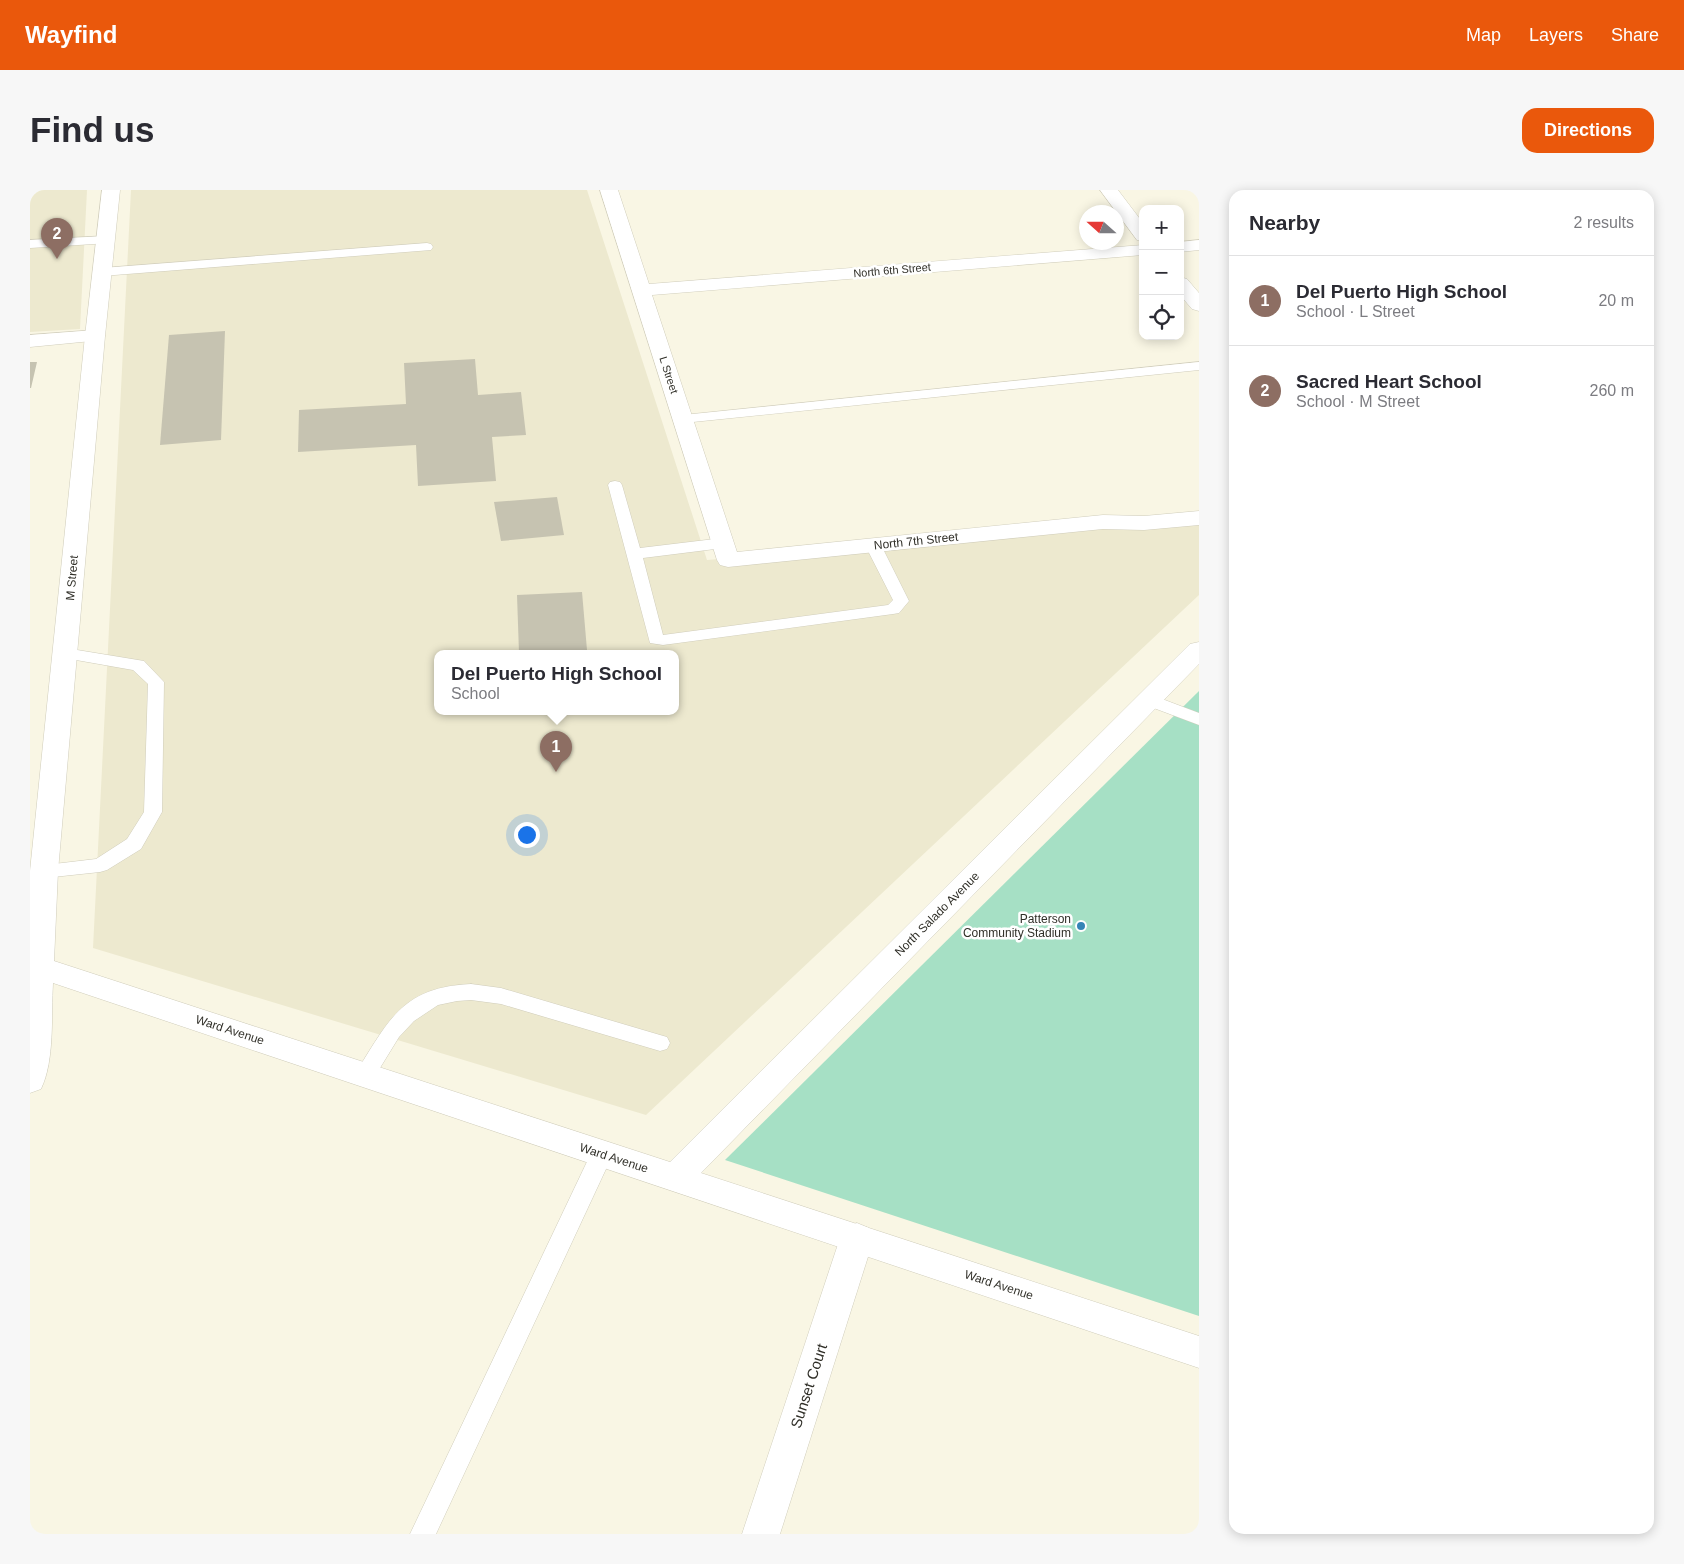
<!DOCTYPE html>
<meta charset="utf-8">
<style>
:root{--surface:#fff;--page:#f7f7f7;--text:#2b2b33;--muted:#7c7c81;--line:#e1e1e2;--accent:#ea580c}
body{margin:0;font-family:Helvetica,sans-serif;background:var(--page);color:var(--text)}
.controls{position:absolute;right:15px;top:15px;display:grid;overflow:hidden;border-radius:10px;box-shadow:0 2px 12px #0003}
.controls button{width:45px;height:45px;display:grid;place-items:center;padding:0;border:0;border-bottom:1px solid var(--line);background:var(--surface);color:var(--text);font:25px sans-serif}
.compass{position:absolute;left:1049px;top:15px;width:45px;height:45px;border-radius:50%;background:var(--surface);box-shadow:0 2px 12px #0003;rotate:291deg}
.you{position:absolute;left:496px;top:644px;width:18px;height:18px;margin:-12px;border:4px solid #fff;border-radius:50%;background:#1a73e8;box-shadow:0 0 0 8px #1a73e833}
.badge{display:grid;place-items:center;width:32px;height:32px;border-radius:50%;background:var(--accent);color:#fff;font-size:16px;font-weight:700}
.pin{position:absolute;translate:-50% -41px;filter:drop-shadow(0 1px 2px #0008)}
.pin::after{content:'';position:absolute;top:26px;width:18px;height:15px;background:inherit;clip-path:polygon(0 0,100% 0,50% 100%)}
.popup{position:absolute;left:404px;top:460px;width:245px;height:65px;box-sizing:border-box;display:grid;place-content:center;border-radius:10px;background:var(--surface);filter:drop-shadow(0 1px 4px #0005);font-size:16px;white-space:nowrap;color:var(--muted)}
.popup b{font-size:19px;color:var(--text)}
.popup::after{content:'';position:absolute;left:50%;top:100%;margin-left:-10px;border:10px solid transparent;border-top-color:var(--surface)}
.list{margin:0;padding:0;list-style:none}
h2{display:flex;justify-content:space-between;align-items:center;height:65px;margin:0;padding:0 20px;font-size:21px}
h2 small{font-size:16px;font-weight:400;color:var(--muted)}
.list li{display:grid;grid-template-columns:32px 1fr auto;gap:15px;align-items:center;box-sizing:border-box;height:90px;padding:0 20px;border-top:1px solid var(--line)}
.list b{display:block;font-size:19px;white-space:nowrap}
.list p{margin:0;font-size:16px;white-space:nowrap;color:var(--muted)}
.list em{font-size:16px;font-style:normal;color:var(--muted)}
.icon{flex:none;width:28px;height:28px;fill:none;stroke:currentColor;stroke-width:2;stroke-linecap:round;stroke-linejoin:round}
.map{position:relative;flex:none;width:1169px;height:1344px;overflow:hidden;border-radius:15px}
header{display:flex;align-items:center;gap:30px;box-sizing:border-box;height:70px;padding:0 25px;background:var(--accent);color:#fff}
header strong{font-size:24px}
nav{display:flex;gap:28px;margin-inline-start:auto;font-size:18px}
.intro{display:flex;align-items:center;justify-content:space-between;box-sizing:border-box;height:120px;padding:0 30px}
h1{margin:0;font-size:35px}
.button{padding:12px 22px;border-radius:15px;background:var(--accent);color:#fff;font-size:18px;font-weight:700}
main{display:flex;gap:30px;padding:0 30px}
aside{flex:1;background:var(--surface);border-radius:15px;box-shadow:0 2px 12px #0003}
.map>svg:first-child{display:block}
</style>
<header>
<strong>Wayfind</strong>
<nav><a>Map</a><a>Layers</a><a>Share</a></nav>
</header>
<div class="intro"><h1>Find us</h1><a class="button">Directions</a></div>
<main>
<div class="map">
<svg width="1169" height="1344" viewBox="0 0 1169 1344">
<rect width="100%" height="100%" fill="#f9f6e4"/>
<!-- built -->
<g fill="#ede9cf" fill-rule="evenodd">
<path d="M 0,0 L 57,0 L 50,139 L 0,142 Z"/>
<path d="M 101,0 L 557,0 L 677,370 L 1169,330 L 1169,405 L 616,925 L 63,758 ZM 407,463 L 645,463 L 645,521 L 407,521 Z"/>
</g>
<!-- green -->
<path fill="#a6e0c5" d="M 1169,501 L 1169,1126 L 695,970 Z"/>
<!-- building -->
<g fill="#c6c3b1">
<path d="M 195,141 L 191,250 L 130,255 L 139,145 Z"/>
<path d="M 445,169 L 448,205 L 491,202 L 496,245 L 462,247 L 466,291 L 388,296 L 386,255 L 268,262 L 269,220 L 376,214 L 374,173 Z"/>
<path d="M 0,172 L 7,172 L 1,198 L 0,198 Z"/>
<path d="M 527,307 L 534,345 L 471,351 L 464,312 Z"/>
<path d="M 552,402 L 557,460 L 489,463 L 487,405 Z"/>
</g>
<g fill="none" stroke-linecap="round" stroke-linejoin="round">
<!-- lane casing -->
<g stroke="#d0cdbb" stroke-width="1">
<g id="lane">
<path d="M 76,46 L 82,50 L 80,53 L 0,58 L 0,50 Z"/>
<path d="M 397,53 L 401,54 L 403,57 L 401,60 L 72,86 L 66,82 L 72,78 Z"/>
<path d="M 1169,172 L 1169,180 L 653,233 L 648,232 L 646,229 L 648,226 L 653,225 Z"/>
<path d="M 585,291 L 590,292 L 592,295 L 610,358 L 693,348 L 698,350 L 701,353 L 698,356 L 693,358 L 613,368 L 633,445 L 858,415 L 863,410 L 835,355 L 838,352 L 848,352 L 851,355 L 879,411 L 869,423 L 863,424 L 633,455 L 620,453 L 578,295 L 580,292 Z"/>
<path d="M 35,458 L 114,471 L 134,492 L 132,622 L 111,659 L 77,680 L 70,682 L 14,688 L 7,686 L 5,681 L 7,676 L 66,669 L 97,649 L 114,622 L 118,494 L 103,480 L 29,467 L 27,463 L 29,459 Z"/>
<path d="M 1119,504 L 1169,523 L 1169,535 L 1113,514 L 1110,510 L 1113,506 Z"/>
<path d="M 441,794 L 471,798 L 630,845 L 637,847 L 640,853 L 637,859 L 630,861 L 471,814 L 441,810 L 427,811 L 408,815 L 384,831 L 369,847 L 342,891 L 335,894 L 328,891 L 325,885 L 328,879 C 360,828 374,797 441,794 Z"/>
<path d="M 572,955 L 580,957 L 583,964 L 406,1344 L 380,1344 L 564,957 Z"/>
</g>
</g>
<!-- street casing -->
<g stroke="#d0cdbb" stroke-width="1">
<g id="street">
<path d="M 570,0 L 588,0 L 619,94 L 1113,55 L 1113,65 L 622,105 L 707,362 L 1073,325 L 1114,326 L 1169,321 L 1169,335 L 1114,340 L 1073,339 L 698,377 L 690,375 L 687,370 Z"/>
<path d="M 1070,0 L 1088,0 L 1113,33 L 1113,51 L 1107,50 Z"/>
<path d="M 1169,50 L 1169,60 L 1150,62 L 1150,52 Z"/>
<path d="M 1150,87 L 1157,89 L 1169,103 L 1169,121 L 1162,119 L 1150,105 Z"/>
<path d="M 65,140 L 72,142 L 75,146 L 72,150 L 0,157 L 0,145 Z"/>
<path d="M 827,1033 L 839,1038 L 844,1048 L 750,1344 L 712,1344 L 810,1048 L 815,1038 Z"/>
</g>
</g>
<!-- secondary casing -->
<g stroke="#d0cdbb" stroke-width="1">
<path id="secondary" d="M 72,0 L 90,0 L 75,146 L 28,681 L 24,771 L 640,972 L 1160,454 L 1169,452 L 1169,474 L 671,983 L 1169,1146 L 1169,1178 L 23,793 C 21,825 25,870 11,899 L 0,903 L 0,681 L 55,146 Z"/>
</g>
<!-- lane -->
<use href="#lane" fill="#fff" fill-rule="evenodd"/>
<!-- street -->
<use href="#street" fill="#fff" fill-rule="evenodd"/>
<!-- secondary -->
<use href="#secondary" fill="#fff" fill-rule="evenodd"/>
</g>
<!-- markers -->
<circle fill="#3584b6" stroke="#fff" stroke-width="2" cx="1051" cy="736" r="5"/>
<g text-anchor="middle" stroke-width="5" stroke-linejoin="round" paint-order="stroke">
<!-- far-street labels -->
<g font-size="11" fill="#302f28" stroke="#fff">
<text transform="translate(862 80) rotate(-5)" y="4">North 6th Street</text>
<text transform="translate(639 185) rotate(72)" y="4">L Street</text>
</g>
<!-- street labels -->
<g font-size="12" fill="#302f28" stroke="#fff">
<text transform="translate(886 351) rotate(-6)" y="4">North 7th Street</text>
<text transform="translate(42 388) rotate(-85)" y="4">M Street</text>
<text transform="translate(907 724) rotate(-45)" y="4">North Salado Avenue</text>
<text transform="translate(200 840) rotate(18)" y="4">Ward Avenue</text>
<text transform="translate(584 968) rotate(18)" y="4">Ward Avenue</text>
<text transform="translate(969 1095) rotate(18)" y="4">Ward Avenue</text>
</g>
<!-- poi labels -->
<g font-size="12" fill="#302f28" stroke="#fff" text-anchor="end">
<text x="1041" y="733">Patterson<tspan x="1041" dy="14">Community Stadium</tspan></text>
</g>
<!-- near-street labels -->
<g font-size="15" fill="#302f28" stroke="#fff">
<text transform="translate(779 1196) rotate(-72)" y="5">Sunset Court</text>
</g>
</g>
</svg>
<div class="controls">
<button>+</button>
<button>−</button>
<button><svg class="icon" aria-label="locate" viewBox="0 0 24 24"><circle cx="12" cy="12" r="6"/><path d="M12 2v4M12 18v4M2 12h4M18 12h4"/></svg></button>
</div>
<svg class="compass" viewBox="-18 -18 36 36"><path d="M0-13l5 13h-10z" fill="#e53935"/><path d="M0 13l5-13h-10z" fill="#7c7c81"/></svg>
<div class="you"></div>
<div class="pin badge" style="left:526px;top:582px;background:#8d6e63">1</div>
<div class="popup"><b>Del Puerto High School</b>School</div>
<div class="pin badge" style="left:27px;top:69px;background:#8d6e63">2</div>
</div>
<aside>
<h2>Nearby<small>2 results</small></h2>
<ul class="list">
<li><span class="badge" style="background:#8d6e63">1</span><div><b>Del Puerto High School</b><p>School · L Street</p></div><em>20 m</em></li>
<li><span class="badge" style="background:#8d6e63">2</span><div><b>Sacred Heart School</b><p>School · M Street</p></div><em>260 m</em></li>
</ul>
</aside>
</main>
